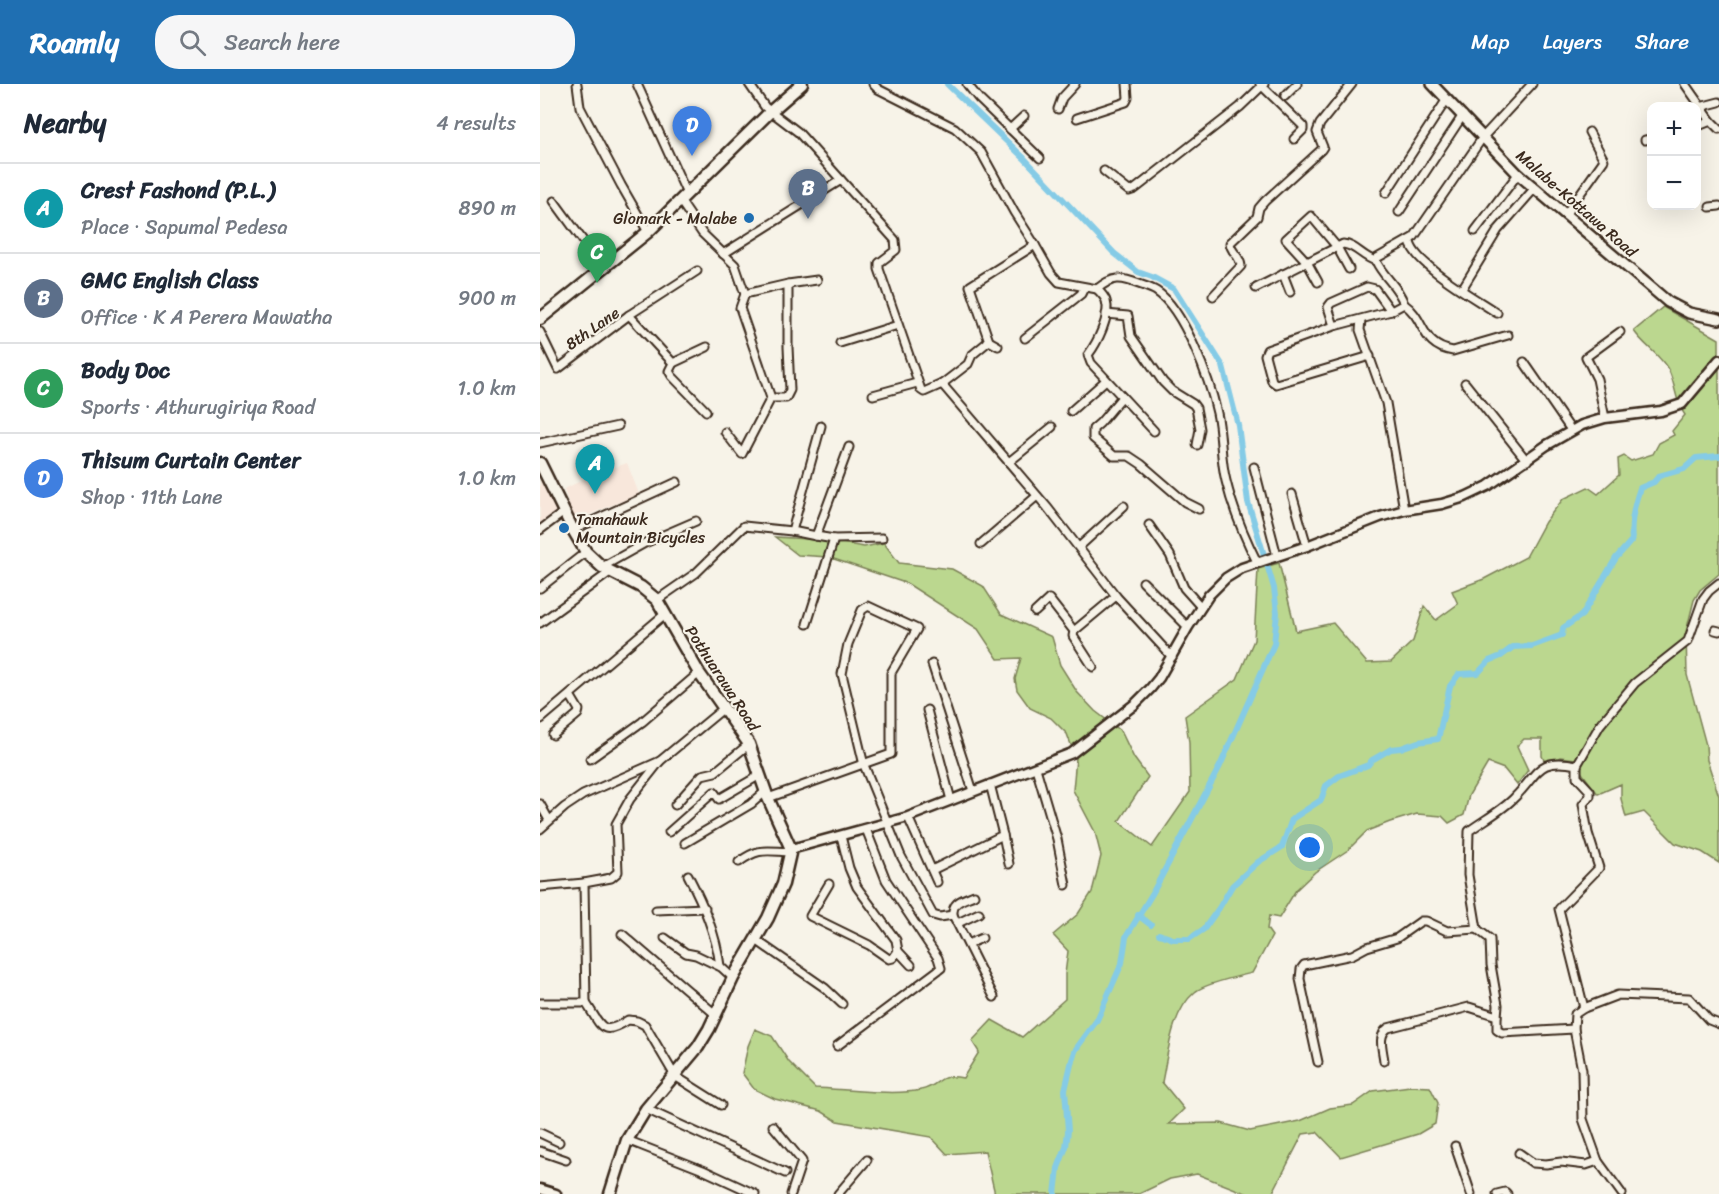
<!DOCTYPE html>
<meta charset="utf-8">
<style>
:root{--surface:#fff;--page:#f6f6f7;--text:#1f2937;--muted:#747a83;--line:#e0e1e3;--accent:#1f6fb2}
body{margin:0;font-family:Sriracha,sans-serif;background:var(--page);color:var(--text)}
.controls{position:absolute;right:18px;top:18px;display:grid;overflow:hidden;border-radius:12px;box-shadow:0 6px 24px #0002}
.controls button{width:54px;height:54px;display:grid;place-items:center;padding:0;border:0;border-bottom:2px solid var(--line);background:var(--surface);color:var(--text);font:30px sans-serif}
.you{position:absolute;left:770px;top:764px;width:21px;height:21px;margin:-15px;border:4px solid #fff;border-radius:50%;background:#1a73e8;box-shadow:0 0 0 9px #1a73e833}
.badge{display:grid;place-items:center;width:39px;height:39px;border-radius:50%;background:var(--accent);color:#fff;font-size:20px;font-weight:700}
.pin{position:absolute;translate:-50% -50px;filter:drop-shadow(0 2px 3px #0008)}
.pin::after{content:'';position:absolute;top:32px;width:21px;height:18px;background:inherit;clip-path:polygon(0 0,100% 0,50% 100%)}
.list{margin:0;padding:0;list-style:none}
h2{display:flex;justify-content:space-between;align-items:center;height:78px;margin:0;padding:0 24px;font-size:26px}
h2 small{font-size:20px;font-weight:400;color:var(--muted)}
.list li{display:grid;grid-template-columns:39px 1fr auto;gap:18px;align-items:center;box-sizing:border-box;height:90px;padding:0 24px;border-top:2px solid var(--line)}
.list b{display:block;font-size:22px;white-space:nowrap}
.list p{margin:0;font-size:20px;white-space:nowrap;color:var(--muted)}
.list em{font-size:20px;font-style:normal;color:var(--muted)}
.icon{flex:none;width:33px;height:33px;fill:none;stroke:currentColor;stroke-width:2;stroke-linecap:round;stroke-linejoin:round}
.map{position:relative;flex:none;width:1179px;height:1110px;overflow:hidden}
header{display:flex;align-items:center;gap:36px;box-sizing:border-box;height:84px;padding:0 30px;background:var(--accent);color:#fff}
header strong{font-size:28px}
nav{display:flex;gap:33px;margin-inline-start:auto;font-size:21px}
.search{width:420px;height:54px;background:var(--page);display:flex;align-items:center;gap:15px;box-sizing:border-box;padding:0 21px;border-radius:24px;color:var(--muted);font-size:22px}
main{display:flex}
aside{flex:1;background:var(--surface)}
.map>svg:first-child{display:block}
</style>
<header>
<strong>Roamly</strong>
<div class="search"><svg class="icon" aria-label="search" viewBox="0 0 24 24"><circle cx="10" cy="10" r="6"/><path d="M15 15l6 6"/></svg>Search here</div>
<nav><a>Map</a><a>Layers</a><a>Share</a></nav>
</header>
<main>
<aside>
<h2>Nearby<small>4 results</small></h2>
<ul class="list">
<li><span class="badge" style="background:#0f9aa8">A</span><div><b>Crest Fashond (P.L.)</b><p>Place · Sapumal Pedesa</p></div><em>890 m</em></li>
<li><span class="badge" style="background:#5c6f8a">B</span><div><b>GMC English Class</b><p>Office · K A Perera Mawatha</p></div><em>900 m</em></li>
<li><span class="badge" style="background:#2e9e5b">C</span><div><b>Body Doc</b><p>Sports · Athurugiriya Road</p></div><em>1.0 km</em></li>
<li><span class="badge" style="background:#3f7fe0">D</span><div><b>Thisum Curtain Center</b><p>Shop · 11th Lane</p></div><em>1.0 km</em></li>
</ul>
</aside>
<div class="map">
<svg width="1179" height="1110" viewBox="0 0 1179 1110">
<rect width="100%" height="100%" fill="#f7f3e8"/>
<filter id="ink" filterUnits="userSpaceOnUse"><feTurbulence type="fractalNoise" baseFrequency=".0167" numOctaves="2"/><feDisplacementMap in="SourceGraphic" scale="12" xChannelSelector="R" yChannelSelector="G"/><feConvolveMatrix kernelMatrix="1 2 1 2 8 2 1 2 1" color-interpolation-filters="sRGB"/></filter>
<g filter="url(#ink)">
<!-- built -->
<g fill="#f8e7db">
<path d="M 87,379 L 99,410 L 34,437 L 24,405 L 53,391 Z"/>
<path d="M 0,383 L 23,432 L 0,449 Z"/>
</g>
<!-- green -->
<path fill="#bbd78f" stroke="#7b8056" stroke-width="1.5" d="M 1123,223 L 1179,255 L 1179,490 L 1160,506 L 1154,516 L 1146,548 L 1147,591 L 1166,661 L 1167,676 L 1179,712 L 1179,779 L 1162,768 L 1135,759 L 1104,728 L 1086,733 L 1081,715 L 1081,700 L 1058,710 L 1042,689 L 1035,675 L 1020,673 L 1006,680 L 1002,672 L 1002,655 L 984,655 L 977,662 L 988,686 L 977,701 L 964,685 L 948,679 L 929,711 L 924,731 L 909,739 L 902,732 L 877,730 L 850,738 L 827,747 L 808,766 L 775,788 L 756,806 L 739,834 L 729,832 L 727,845 L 732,852 L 712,889 C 699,892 664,900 655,908 C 631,928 628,970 622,998 L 644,1025 L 629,1040 L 681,1039 L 710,1047 L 760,1037 L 790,1024 L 813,1021 L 833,1007 L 870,1002 L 890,1003 L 898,1019 L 895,1040 L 878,1050 L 801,1073 L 777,1048 L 763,1050 L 732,1110 L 708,1110 L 657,1090 L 630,1095 L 599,1110 L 455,1110 L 445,1067 L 407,1070 L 391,1053 L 297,1037 L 281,1027 L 235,1015 L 214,1005 L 202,989 L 208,962 L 215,945 L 232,952 L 249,978 L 275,1004 C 304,1005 354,1012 381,1006 C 402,1001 396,989 423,994 L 439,968 L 432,957 L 452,936 L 482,953 L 525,915 L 525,890 L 528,867 L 513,851 L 538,830 L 552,808 L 561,772 L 555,748 L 533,706 L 536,674 L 527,650 L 511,634 L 490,624 L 477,606 L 475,595 L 481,574 L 458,575 L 438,545 L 368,500 L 288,473 L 258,471 L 235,453 L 284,456 L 324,463 L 344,459 L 359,479 L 412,485 L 443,502 L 461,530 L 512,553 L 520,581 L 537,608 L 555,627 L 581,647 L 594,674 L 608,693 L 579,737 L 612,763 L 650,708 L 649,658 L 645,632 L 697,595 L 714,556 L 718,485 L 739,479 L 756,547 L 793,539 L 827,579 L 851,578 L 873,557 L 884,522 L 896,536 L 918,520 L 912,507 L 944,495 L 986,473 L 1005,438 L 1023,415 L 1048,403 L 1058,410 L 1079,391 L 1078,375 L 1084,372 L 1091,377 L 1113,370 L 1119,359 L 1134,351 L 1132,347 L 1145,331 C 1135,318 1136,302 1129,287 C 1121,271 1104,262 1094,247 Z"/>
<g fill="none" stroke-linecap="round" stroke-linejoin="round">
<!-- canal -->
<g stroke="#85cbe6" stroke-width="6">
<path d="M 407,0 L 484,74 L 574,169 L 598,188 L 612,193 L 634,205 L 683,282 L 698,341 L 708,418 L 734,504 L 737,529 L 734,560 L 680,682 L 612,810 L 586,853 L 582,879 L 557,936 L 536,965 L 532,976 L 525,1006 L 528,1047 L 526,1063 L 518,1084 L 515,1110"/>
<path d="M 598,831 L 611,841"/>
<path d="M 619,850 L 633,855 L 649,855 L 664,845 L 679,824 L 692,802 L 718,778 L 742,763 L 752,735 L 781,716 L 786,702 L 799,692 L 828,681 L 832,676 L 851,665 L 861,664 L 878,658 L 898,655 L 910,602 L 919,590 L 938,589 L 949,577 L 961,572 L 973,563 L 992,562 L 1022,551 L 1023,544 L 1042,531 L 1076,474 L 1092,456 C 1090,438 1094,421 1100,404 L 1114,398 L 1119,392 L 1144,385 L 1156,374 L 1179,372"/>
</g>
<!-- minor casing -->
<g stroke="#3b2a1e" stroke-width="11">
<g id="minor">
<path d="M 37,0 L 40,23 L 81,101 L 108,148"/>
<path d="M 97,0 L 147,110"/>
<path d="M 209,0 L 225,23 L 258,48 L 355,156 L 356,166 L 339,179 L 339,185 L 381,306 L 384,308 L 402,300 L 428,280 L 432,271 L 449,257 L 458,262"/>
<path d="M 333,0 L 338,5 L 415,44 L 441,68 L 474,128 L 495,161 L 511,189 L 519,198 L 557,205 C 573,192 581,193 599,200 C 604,202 611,204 616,207 C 644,225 670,297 677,329 C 682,351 680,374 686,397 C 693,426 704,452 717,478"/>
<path d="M 427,0 L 439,15 L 500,74"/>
<path d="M 720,0 L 763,42 L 763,46 L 754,55"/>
<path d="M 1145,0 L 1171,37 L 1179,45"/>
<path d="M 745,12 L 757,0"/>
<path d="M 1160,23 L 1179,18"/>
<path d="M 518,25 L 522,14 L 535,0"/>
<path d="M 537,34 L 586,18 L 588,14 L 587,0"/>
<path d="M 1156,43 L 1171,37"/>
<path d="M 470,45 L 484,32"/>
<path d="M 1105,56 L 1112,55"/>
<path d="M 564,87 L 589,107 L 595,105 L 700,23 L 724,0"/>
<path d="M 846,109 L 907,15"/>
<path d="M 14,117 L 63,184"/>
<path d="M 141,118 L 162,149 L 195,181 L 205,210"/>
<path d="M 1170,123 L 1179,122"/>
<path d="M 859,128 L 923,31"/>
<path d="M 1025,131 L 1064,76 L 1049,48"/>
<path d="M 935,147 L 978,90"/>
<path d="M 870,157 C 872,179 938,216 957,229"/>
<path d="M 183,170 L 301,96"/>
<path d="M 743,190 L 750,208"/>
<path d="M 778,198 L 767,178 L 746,155 L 771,132 L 797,163 L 809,185"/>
<path d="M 716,204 L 803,160 C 816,161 822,173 836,177"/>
<path d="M 557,205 C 560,208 565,213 566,217 C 571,232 557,259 548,271 L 551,279 L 614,347"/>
<path d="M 922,205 L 958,146 L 994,105"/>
<path d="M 673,212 L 701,182 C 700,171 691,169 690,159 L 717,133 L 719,124 L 725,117 L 781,66 L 783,63 L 777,48 L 780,40 L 812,0"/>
<path d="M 864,220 C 886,235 880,262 913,267 L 968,251"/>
<path d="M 566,230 L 588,232 L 591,252 L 623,298 L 632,307 L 653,320 L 656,324 L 660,345 L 657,361"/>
<path d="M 89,231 L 157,187"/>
<path d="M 821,236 L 820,246 L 846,319 L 864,426"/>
<path d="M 794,242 L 788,223 L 791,219 L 827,203 L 835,205 L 851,227"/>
<path d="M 0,248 L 18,285 L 89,231 L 133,279 L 129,287 L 132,292 L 166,327"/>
<path d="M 485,254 L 541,210 L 544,204"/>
<path d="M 449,257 L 430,202 L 495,161"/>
<path d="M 300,259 L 358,241"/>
<path d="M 830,272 L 736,300 L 732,297 L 725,271 L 727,266 L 794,242 L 851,227 L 864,220 C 859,203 843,193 836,177 L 837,174 L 874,153 L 943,53 L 992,0"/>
<path d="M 984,278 L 1031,346"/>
<path d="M 133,279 L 167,263"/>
<path d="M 925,299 L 987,377"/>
<path d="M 402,300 L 507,423 L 576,512 L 632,573"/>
<path d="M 333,311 L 377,299"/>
<path d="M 582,313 L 560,339 L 553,345 L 553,354 L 574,372 L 589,372 L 601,380 L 645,418 L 659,425"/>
<path d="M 231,314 L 246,314 L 250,306 L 248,263 L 248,200"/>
<path d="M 531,327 L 566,296"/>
<path d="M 1065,334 L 1057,295 L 1046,273 L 1080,248"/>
<path d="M 185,348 L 202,370 L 231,314 L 200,224 L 205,210 L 248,200 L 277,196"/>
<path d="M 0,359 L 78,342"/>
<path d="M 469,378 L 512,343"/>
<path d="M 714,383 L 737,472"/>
<path d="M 752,410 L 767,462"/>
<path d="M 609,441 L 630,471 L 644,504 L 661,523"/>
<path d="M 0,446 L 24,428"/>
<path d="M 33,446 L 137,398"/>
<path d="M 252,447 L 281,342"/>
<path d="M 276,452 L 294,455 L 342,454"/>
<path d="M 441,460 L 497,412"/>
<path d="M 539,463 L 584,422"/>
<path d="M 62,483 L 105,459 L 156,437"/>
<path d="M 603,498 L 648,543"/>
<path d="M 0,504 L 46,468"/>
<path d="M 117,516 L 156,489 L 204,442 L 252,447 L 276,452 L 309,363"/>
<path d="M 495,528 L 509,515 L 534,547"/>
<path d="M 0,539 L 70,488"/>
<path d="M 267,540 L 294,455"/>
<path d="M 1175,546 L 1179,547"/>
<path d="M 392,580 L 433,707"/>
<path d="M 553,583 L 533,552 L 534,547 L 576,512"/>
<path d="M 387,626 L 411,716"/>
<path d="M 1,635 L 125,530"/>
<path d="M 13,651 L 38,630 L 39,626 L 30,611"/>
<path d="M 50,675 L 102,638 L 159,589"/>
<path d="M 1037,681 L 1037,693 L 1050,707 L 1050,712 L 1043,720 L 1048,749 L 1059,784 L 1019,825 L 1044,924"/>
<path d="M 496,684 L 517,755 L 526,801"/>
<path d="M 228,714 L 351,670 L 351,589 L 377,545 L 328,522 L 322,526 L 308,560 L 302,590 L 324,681 L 361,772 L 393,831 L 400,833 L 413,831 L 454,913"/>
<path d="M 0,720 L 9,736"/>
<path d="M 135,721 L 162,691 L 175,688 L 209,660"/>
<path d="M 368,733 L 397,798"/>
<path d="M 0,745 L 25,723 L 43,711 L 120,677 L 184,624"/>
<path d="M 129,748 L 174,708 L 179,715 L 220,691"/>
<path d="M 463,751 L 469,780"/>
<path d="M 301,752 L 309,784 L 317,803 L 356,856 L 358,867 L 371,881"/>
<path d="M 145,759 L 211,720 L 226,707"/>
<path d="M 199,778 C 219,763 226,767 250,768"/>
<path d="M 392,786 L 463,751 L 450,700"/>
<path d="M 148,791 C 163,820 176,849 180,882"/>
<path d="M 289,800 L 270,832 L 329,861 L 349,875 L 353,874 L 358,867"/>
<path d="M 0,803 L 44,799"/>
<path d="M 116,826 L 165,824"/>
<path d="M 413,831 C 412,817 423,816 434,811"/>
<path d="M 418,839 L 439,829"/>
<path d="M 82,850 L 175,930"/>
<path d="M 125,854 L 146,869 L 156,871 L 181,883 L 193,894"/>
<path d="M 216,856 L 285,904 L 302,920"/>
<path d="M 428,860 L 442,854"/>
<path d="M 0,919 L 46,919 L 44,799 L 71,794 L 78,788 L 76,740 L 90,715 L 120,677"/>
<path d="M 46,919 C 61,941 61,954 88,936 L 97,937 L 105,941 L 135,992 L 181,1021"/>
<path d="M 957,932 L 957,946 L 962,949 L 1034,945"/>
<path d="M 297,962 L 401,884 L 398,874 L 346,796 L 326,745"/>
<path d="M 844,977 C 843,966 837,952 848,944 L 929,923 L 957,932 L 958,921 L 951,881 L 950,855 L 937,845 L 928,791 L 929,747 C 944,736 963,726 975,713 C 999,689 997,673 1037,681 L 1060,641 L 1095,599 L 1148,557 L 1163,515 L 1169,507 L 1179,499"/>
<path d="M 778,978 L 760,895 L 761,885 L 764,881 L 812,871 L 827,863 L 857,854 L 881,837 L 886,837 L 907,847 L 937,845"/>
<path d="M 106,1025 L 245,1089"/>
<path d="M 233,1042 L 262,1077 L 251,1110"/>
<path d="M 0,1049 L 19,1058"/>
<path d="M 87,1056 L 163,1086 L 215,1110"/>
<path d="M 915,1062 L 931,1110"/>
<path d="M 0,1067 L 26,1076"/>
<path d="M 979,1069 L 993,1079 L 1006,1080 L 1021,1078 L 1046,1081 L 1058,1077"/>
<path d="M 298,1110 L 327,1076"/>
<path d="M 957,1110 L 965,1108 L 967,1110"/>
<path d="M 1082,1110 L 1058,1077 L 1043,1035 L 1042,986 L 1034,945 L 1035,930 L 1044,924 L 1078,911 L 1149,914 L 1169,936 L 1179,940"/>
</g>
</g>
<!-- tertiary casing -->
<g stroke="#3b2a1e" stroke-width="13">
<g id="tertiary">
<path d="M 251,765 L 368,733 L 532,669 L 595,620 L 610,605 L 619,594 L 648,543 L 669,511 L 686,494 L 702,484 L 767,462 L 840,433 L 864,426 L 902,420 L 925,413 L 948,402 L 1007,361 L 1042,341 L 1065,334 L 1121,327 L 1142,320 L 1179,276"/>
<path d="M 0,1105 L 16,1110"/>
</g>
</g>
<!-- secondary casing -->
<g stroke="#3b2a1e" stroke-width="14">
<path id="secondary" d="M 892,0 L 978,90 L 1128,218 L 1149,229 L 1179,235"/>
</g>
<!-- primary casing -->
<g stroke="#3b2a1e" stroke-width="15">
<g id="primary">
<path d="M 0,235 L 108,148 L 230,28 L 262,0"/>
<path d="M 0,379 L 33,446 L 46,468 L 62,483 L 101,503 L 117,516 L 159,589 L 209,660 L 228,714 L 251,765 L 243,800 L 228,834 L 193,894 L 169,945 L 158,963 L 106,1025 L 87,1056 L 70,1110"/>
</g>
</g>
<!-- minor -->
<use href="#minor" stroke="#f7f3e8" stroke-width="7"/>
<!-- tertiary -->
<use href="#tertiary" stroke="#f7f3e8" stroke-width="8"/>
<!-- secondary -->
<use href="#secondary" stroke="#f7f3e8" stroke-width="9"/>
<!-- primary -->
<use href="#primary" stroke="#f7f3e8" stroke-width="10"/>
</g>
</g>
<!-- markers -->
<g fill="#1f6fb2" stroke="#f7f3e8" stroke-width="2">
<circle cx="209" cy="134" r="6"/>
<circle cx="24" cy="444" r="6"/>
</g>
<g text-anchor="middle" stroke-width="4.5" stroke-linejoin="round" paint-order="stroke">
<!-- street labels -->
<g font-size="16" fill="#3b2a1e" stroke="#f7f3e8">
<text transform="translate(1037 119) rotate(41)" y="6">Malabe-Kottawa Road</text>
<text transform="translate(52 244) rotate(-35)" y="6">8th Lane</text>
<text transform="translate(183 594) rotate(57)" y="6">Pothuarawa Road</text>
</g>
<!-- poi labels -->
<g font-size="16" fill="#3b2a1e" stroke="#f7f3e8" text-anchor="end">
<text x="197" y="140">Glomark - Malabe</text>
<text x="36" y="441" text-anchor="start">Tomahawk<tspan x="36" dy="18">Mountain Bicycles</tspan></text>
</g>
</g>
</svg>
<div class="controls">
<button>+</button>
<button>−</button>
</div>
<div class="you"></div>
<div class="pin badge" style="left:55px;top:410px;background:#0f9aa8">A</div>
<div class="pin badge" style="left:268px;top:135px;background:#5c6f8a">B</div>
<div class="pin badge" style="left:57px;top:199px;background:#2e9e5b">C</div>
<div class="pin badge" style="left:152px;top:72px;background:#3f7fe0">D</div>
</div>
</main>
